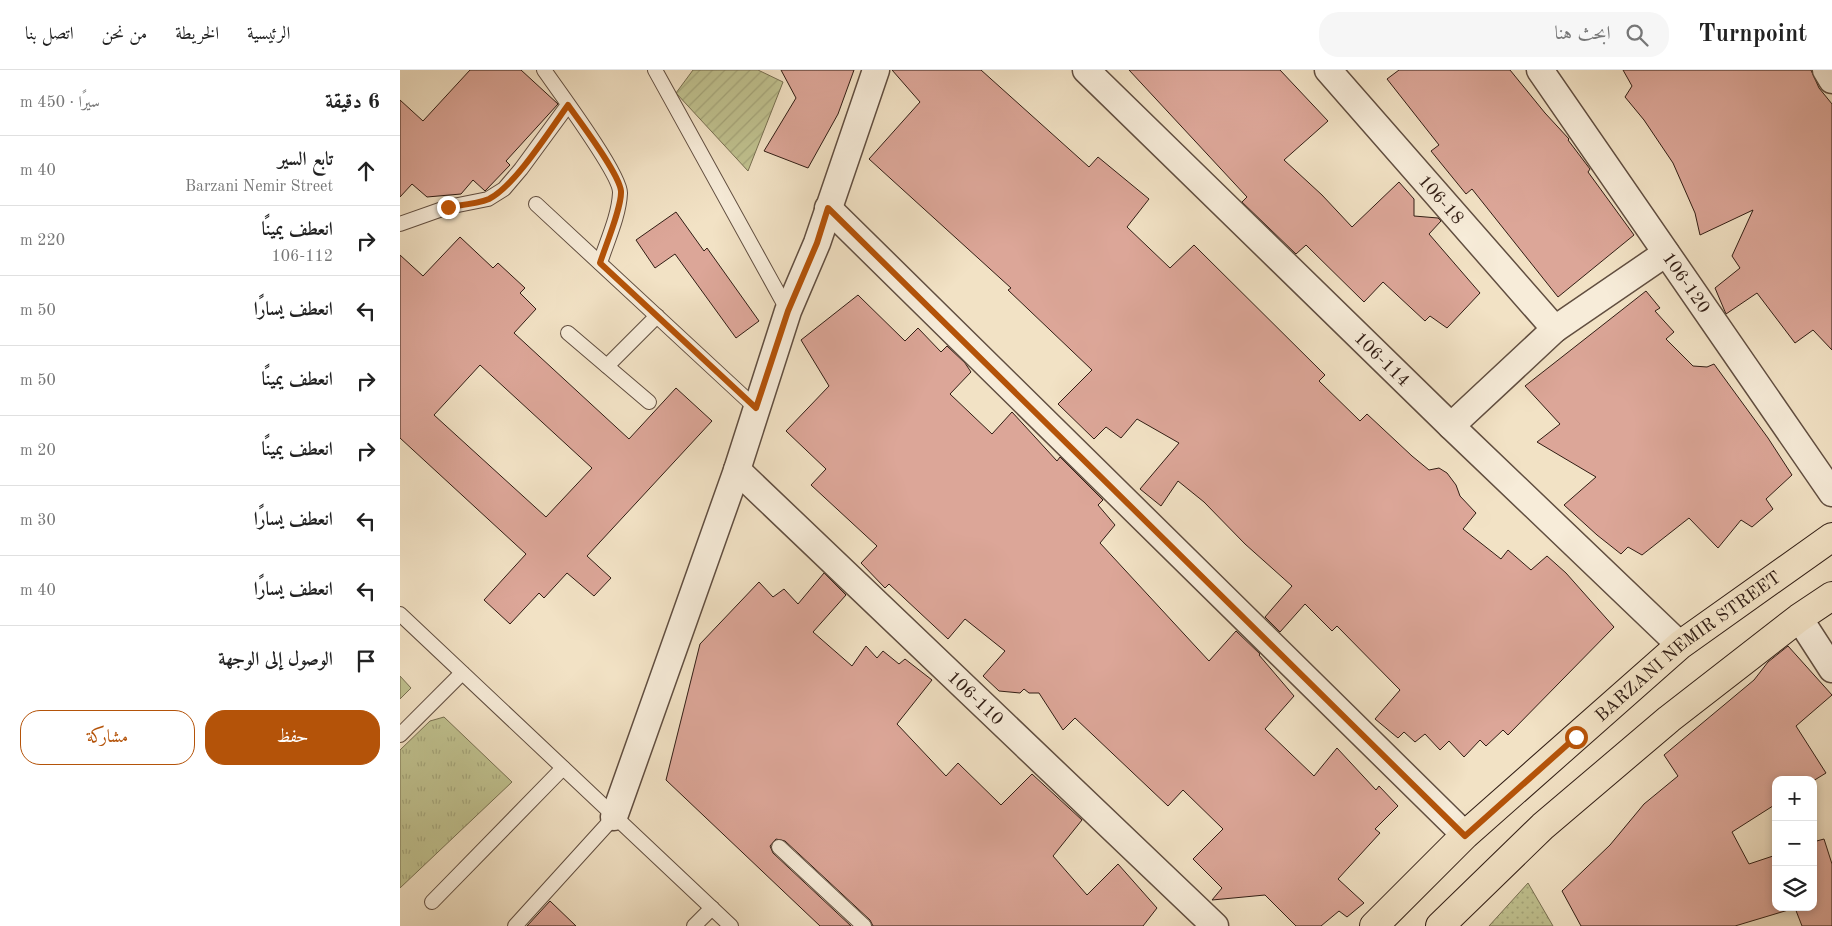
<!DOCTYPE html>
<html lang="ar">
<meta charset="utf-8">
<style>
:root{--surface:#fff;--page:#f6f6f6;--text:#222;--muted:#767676;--line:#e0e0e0;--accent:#b45309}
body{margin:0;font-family:"Old Standard TT",Amiri,serif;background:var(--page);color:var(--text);direction:rtl}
.controls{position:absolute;right:15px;bottom:15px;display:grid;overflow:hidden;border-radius:10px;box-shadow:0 2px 8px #0003}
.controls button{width:45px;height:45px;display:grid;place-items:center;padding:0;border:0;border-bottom:1px solid var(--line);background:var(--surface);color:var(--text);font:25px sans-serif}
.stop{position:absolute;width:15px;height:15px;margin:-11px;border:4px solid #b45309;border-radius:50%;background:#fff}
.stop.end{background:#b45309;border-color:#fff;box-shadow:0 1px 5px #0008}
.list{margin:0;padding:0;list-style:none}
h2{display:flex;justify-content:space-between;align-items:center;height:65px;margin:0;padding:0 20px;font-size:21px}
h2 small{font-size:16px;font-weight:400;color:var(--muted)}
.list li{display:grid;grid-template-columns:32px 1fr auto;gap:15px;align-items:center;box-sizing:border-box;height:70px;padding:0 20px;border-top:1px solid var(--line)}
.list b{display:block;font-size:19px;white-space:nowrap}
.list p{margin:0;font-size:16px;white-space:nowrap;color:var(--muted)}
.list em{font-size:16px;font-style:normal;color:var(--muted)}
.actions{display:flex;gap:10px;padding:15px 20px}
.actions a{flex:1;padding:11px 0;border:1px solid var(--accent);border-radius:20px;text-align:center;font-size:18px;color:var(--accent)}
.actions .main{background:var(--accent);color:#fff}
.icon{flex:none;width:28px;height:28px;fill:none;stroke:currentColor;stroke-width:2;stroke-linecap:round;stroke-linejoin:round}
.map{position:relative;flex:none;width:1432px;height:856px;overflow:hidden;direction:ltr}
header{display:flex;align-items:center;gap:30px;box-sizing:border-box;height:70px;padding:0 25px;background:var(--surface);border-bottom:1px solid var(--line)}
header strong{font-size:24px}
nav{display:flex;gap:28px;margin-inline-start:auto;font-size:18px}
.search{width:350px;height:45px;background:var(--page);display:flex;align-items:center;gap:12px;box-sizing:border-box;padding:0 18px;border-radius:20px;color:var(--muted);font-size:19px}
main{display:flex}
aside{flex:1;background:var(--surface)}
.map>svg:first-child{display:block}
</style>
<header>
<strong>Turnpoint</strong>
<div class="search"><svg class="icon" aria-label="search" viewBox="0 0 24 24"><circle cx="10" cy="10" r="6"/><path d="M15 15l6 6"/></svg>ابحث هنا</div>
<nav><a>الرئيسية</a><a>الخريطة</a><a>من نحن</a><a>اتصل بنا</a></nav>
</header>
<main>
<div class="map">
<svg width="1432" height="856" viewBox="0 0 1432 856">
<defs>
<pattern id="grass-dots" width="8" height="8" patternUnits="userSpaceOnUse" patternTransform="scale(1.25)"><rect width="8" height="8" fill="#c0c290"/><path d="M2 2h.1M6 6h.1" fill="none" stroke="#a5a67b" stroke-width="1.8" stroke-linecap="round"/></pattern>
<pattern id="park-tufts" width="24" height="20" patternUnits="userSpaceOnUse" patternTransform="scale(1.25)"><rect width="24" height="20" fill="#c0c290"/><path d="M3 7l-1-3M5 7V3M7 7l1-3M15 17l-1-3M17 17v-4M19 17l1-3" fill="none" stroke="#a5a67b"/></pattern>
<pattern id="garden-furrows" width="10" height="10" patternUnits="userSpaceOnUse" patternTransform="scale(1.25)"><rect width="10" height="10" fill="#c0c290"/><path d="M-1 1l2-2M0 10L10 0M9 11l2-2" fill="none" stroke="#a5a67b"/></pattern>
</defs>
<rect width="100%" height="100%" fill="#f2e2c5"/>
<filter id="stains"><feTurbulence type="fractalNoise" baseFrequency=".004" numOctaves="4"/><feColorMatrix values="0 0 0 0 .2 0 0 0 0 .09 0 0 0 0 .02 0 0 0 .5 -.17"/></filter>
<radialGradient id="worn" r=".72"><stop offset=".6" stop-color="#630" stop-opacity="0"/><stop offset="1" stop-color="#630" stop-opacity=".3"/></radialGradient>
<!-- grass -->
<path fill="url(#grass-dots)" stroke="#787052" d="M 1128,813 L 1153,856 L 1089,856 Z"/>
<!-- park -->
<g fill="url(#park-tufts)" stroke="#787052">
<path d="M 0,606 L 11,618 L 0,629 Z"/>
<path d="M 44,647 L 112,712 L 0,818 L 0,680 L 30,651 Z"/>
</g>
<!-- garden -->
<path fill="url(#garden-furrows)" stroke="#787052" d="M 293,0 L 358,0 L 383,12 L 348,101 L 276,23 Z"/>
<!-- building -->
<g fill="#dca698" stroke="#311d14" fill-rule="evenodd">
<path d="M 70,0 L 121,0 L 158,34 L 106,91 L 110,95 L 85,121 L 73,110 L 61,124 L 27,127 L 12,114 L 0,127 L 0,30 L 23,51 Z"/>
<path d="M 381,0 L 454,0 L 438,44 L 408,98 L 364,81 L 396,28 Z"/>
<path d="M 492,0 L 581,0 L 689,97 L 698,87 L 749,129 L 727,157 L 770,198 L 794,175 L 925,305 L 919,311 L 960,351 L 967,344 L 1012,386 L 1029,400 L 1039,398 L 1047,403 L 1056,415 L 1060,426 L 1076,443 L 1063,459 L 1101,489 L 1108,480 L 1131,500 L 1147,486 L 1166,503 L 1214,557 L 1108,665 L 1103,660 L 1086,676 L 1080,670 L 1064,687 L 1049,671 L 1040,680 L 1025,664 L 1015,672 L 1004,662 L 998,668 L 975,649 L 1000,620 L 937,556 L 932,561 L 905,534 L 880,562 L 865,547 L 892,516 L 845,474 L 804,432 L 778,411 L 761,436 L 740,419 L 779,373 L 737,349 L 721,368 L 706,357 L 694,369 L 658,334 L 692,300 L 608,220 L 611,218 L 469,89 L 520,32 Z"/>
<path d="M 729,0 L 880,0 L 928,51 L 884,90 L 922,125 L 952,157 L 999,112 L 1014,129 L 1014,146 L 1038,148 L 1041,151 L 1029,164 L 1080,223 L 1047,258 L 1030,246 L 1025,251 L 983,212 L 964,232 L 906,175 L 896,184 L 842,132 L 847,127 Z"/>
<path d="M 999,0 L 1110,0 L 1145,43 L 1169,69 L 1168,70 L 1190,99 L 1188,102 L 1234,165 L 1158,227 L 1072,119 L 1066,124 L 1031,81 L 1039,75 L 987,9 Z"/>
<path d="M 1223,0 L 1411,0 L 1419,18 L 1432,34 L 1432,280 L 1413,260 L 1395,273 L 1357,223 L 1326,244 L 1315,218 L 1340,198 L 1332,186 L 1353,140 L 1300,165 L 1295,143 L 1273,93 L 1244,50 L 1225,27 L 1232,16 Z"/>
<path d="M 276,142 L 304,181 L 307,178 L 359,251 L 336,268 L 275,184 L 255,198 L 236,170 Z"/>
<path d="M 60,167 L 93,198 L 98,193 L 125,218 L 120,223 L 136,239 L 114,263 L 229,369 L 276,318 L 312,351 L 187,486 L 211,508 L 194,526 L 167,503 L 144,528 L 139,523 L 110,554 L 84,530 L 126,484 L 0,368 L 0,185 L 23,206 ZM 80,295 L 192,398 L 146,447 L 34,345 Z"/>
<path d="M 1246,221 L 1260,238 L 1255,241 L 1274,262 L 1266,269 L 1293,296 L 1307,297 L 1314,294 L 1368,368 L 1392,405 L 1366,429 L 1373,439 L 1352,457 L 1341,450 L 1318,478 L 1289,448 L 1242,485 L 1228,477 L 1221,484 L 1197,465 L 1164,435 L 1196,407 L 1137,372 L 1160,354 L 1125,316 Z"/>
<path d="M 458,225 L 505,271 L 518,258 L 541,282 L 547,276 L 565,293 L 571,302 L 550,324 L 592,364 L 612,342 L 657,391 L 660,387 L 703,430 L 698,435 L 715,455 L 700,473 L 809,591 L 836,561 L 860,584 L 859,585 L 894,626 L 865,659 L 914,706 L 937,678 L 976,720 L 979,716 L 998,736 L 975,759 L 980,763 L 938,809 L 964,833 L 947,847 L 939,841 L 921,856 L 896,856 L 865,825 L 812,830 L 822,818 L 793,789 L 823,759 L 783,720 L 768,736 L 675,648 L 663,660 L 639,623 L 629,623 L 624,619 L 620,623 L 599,621 L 583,606 L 605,581 L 565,549 L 548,569 L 489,514 L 485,518 L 461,493 L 477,476 L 411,415 L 426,399 L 386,361 L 429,316 L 401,270 Z"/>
<path d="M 424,503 L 446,525 L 413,562 L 452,596 L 466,576 L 477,588 L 483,581 L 499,594 L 505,589 L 532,610 L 497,654 L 546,706 L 558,693 L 601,735 L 632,704 L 682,750 L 653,786 L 687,825 L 718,794 L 757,838 L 743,856 L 473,856 L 470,850 L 385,771 L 376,769 L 370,776 L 373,783 L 451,856 L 420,856 L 266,710 L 300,574 L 359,512 L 373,527 L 384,519 L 398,534 Z"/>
<path d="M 1388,576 L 1432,625 L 1396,656 L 1426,703 L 1413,711 L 1376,710 L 1376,734 L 1332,762 L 1349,794 L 1376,785 L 1376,837 L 1413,837 L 1413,772 L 1424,769 L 1432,794 L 1432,856 L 1402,856 L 1395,838 L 1335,856 L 1181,856 L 1162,821 L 1210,775 L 1244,734 L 1278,706 L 1264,685 L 1354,610 L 1368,592 Z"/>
<path d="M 150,831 L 176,856 L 127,856 Z"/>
</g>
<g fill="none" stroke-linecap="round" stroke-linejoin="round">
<!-- service casing -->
<g stroke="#614e40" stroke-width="16">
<g id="service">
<path d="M 144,0 C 158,20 221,105 220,123 C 219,146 207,171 200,193"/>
<path d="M 255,0 L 388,241"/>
<path d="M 136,134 L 356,338"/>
<path d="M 0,154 L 48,137 L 88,129 L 104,119 L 121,99 L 168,35"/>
<path d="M 168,263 L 249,332"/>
<path d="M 207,296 L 257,246"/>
<path d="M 0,544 L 331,856"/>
<path d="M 0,665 L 62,603"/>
<path d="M 379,777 L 464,856"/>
<path d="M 32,832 L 163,698"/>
<path d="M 115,856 L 214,747"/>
<path d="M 294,856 L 312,838"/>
</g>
</g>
<!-- minor casing -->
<g stroke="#614e40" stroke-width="29">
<g id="minor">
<path id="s1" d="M 686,0 L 1051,356 L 1280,575"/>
<path id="s2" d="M 928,0 L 1155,259"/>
<path id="s3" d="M 1140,0 L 1432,423"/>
<path d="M 1426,0 L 1432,10"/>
<path d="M 428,138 L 1065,765"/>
<path d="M 1051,356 L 1155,259 L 1266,183"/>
<path id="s4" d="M 337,400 L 815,856"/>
<path d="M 1399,548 L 1432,599"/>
<path d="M 214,747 L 337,400 L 388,241 L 417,173 L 476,0"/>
</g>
</g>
<!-- primary casing -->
<g stroke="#311d14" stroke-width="30">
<g id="primary">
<path id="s5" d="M 974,856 L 1065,765 L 1280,575 L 1432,467"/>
<path d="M 1040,856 L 1143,756 L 1269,649 L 1399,548 L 1432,526"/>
</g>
</g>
<!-- service -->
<use href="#service" stroke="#f7ecd9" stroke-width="14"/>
<!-- minor -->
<use href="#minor" stroke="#f7ecd9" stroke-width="26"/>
<!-- primary -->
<use href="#primary" stroke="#f2e2c5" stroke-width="28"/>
</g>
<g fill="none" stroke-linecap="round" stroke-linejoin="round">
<!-- route -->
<path stroke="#b45309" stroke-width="6" d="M 48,137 C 61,135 77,134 89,129 C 115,116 150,60 168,35 C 180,52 219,103 221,121 C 222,137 205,177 200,193 L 356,338 L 388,241 L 417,173 L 428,138 L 1065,766 L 1176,667"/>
</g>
<g text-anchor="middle" stroke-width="5" stroke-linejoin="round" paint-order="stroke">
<!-- street labels -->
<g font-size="18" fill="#311d14" stroke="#f7ecd9">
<text dy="6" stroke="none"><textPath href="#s2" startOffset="172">106-18</textPath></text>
<text dy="6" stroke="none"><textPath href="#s3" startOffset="258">106-120</textPath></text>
<text dy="6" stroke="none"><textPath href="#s1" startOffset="414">106-114</textPath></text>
<text dy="6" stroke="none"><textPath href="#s5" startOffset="421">BARZANI NEMIR STREET</textPath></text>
<text dy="6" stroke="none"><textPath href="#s4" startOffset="330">106-110</textPath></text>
</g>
</g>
<rect width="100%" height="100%" filter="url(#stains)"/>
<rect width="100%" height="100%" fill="url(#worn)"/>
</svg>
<div class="controls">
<button>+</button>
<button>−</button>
<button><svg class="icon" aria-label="layers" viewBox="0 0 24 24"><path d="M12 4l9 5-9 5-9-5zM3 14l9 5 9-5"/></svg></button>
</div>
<div class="stop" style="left:1176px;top:667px"></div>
<div class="stop end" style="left:48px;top:137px"></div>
</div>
<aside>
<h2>6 دقيقة<small>سيرًا · 450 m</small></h2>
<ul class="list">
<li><svg class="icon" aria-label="ahead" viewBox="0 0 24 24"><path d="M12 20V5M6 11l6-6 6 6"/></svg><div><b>تابع السير</b><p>Barzani Nemir Street</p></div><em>40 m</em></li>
<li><svg class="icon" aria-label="right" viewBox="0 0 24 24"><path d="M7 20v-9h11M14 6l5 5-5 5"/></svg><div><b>انعطف يمينًا</b><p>106-112</p></div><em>220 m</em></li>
<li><svg class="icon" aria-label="left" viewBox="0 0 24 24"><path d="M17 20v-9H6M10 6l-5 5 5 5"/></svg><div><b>انعطف يسارًا</b></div><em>50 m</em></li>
<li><svg class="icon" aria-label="right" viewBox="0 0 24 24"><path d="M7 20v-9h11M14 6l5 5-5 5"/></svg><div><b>انعطف يمينًا</b></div><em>50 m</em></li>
<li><svg class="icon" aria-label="right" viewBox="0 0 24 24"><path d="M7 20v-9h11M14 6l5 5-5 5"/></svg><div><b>انعطف يمينًا</b></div><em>20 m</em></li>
<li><svg class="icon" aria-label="left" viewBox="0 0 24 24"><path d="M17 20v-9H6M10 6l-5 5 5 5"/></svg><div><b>انعطف يسارًا</b></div><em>30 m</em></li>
<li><svg class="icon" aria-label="left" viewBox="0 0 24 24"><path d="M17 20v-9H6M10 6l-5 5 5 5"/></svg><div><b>انعطف يسارًا</b></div><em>40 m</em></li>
<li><svg class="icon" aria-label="arrive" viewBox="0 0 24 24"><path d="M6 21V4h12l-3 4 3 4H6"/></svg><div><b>الوصول إلى الوجهة</b></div></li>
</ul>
<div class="actions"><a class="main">حفظ</a><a>مشاركة</a></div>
</aside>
</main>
